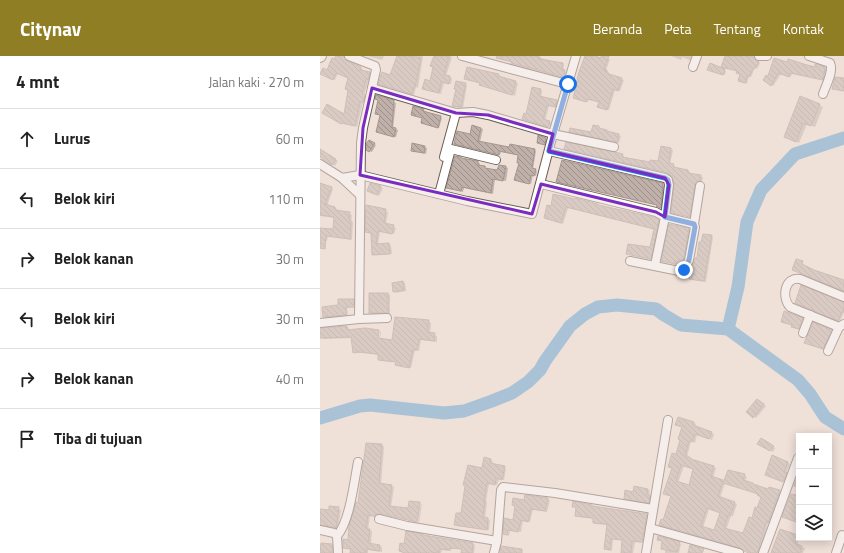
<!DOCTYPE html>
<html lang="id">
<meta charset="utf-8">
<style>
:root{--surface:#fff;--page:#f2f2f2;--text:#222;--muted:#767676;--line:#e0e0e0;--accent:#907e24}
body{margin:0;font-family:"Titillium Web",sans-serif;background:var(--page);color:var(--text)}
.controls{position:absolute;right:12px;bottom:12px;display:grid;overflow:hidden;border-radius:0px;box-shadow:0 2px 10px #0003}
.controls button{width:36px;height:36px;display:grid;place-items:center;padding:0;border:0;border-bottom:1px solid var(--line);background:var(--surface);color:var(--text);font:20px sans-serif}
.stop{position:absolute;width:12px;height:12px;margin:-9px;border:3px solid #1a73e8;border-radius:50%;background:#fff}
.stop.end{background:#1a73e8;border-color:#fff;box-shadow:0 1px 4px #0008}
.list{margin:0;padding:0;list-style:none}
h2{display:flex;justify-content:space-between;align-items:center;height:52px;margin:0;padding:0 16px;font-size:17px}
h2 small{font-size:13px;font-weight:400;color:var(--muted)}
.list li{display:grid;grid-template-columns:26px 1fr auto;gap:12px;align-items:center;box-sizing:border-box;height:60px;padding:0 16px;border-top:1px solid var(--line)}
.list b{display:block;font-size:15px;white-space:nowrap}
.list em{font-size:13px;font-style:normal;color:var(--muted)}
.icon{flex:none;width:22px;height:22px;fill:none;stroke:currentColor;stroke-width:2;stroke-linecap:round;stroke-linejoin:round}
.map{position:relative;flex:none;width:524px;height:497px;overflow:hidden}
header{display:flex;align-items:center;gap:24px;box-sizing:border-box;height:56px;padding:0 20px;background:var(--accent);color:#fff}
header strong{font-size:19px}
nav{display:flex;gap:22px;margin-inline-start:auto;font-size:14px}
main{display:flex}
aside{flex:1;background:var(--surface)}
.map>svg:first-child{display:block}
</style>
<header>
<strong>Citynav</strong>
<nav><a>Beranda</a><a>Peta</a><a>Tentang</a><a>Kontak</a></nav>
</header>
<main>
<aside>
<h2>4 mnt<small>Jalan kaki · 270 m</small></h2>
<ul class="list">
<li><svg class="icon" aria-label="ahead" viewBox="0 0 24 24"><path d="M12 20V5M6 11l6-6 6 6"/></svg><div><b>Lurus</b></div><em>60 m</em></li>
<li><svg class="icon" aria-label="left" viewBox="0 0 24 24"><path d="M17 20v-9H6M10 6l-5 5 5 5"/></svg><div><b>Belok kiri</b></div><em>110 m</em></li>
<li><svg class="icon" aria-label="right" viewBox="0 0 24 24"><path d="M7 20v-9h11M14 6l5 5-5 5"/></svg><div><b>Belok kanan</b></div><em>30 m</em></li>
<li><svg class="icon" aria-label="left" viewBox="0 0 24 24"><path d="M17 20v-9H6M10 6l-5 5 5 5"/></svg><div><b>Belok kiri</b></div><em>30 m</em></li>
<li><svg class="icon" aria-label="right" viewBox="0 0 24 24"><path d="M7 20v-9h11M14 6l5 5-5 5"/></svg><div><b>Belok kanan</b></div><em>40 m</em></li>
<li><svg class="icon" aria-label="arrive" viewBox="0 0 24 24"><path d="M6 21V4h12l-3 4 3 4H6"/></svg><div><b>Tiba di tujuan</b></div></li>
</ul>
</aside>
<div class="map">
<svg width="524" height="497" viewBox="0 0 524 497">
<defs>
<pattern id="building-back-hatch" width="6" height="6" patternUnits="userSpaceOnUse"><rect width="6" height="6" fill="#bfb1a9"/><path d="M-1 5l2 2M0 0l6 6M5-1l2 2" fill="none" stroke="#9c9089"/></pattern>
</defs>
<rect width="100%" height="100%" fill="#efe0d8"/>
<!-- shadow -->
<g fill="#0003" fill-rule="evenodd">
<path d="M 17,0 L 26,0 L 27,6 L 43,13 L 42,15 L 52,18 L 50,24 L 49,24 L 44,39 L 47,41 L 45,47 L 43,46 L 37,71 L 24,67 L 23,68 L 3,56 L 24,59 L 30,34 L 29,22 L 18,17 L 15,24 L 4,19 Z"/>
<path d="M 48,0 L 64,0 L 62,4 Z"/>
<path d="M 78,0 L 103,0 L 98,32 L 96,31 L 94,39 L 62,29 L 71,20 Z"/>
<path d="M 115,0 L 130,0 L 132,1 L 126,20 L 132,22 L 131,28 L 124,27 L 121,38 L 105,34 L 110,26 L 114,11 Z"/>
<path d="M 183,0 L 202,0 L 220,2 L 243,8 L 244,9 L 243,14 L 246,16 L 245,21 L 194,8 Z"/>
<path d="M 265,0 L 290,3 L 286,14 L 289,16 L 288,19 L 304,24 L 300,35 L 295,34 L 289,54 L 280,51 L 280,46 L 269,43 L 268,46 L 256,43 Z"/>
<path d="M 351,0 L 374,0 L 372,5 L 362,1 L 361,4 Z"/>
<path d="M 406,0 L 435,0 L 436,5 L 440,7 L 437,13 L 435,12 L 431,21 L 429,20 L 427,28 L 421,26 L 421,18 Z"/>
<path d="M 390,8 L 406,15 L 405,19 L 390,14 Z"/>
<path d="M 467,8 L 495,12 L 496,9 L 505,12 L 507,13 L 505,24 L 472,17 L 471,21 L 461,18 L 453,30 L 444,24 Z"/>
<path d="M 178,19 L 181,20 L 180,21 L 198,27 L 195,40 L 163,30 Z"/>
<path d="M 146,28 L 147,29 L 143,52 L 135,51 L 133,49 L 137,33 Z"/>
<path d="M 220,34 L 222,35 L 221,42 L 239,46 L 237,52 L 229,50 L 225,65 L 232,67 L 231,71 L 206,64 L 206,59 Z"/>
<path d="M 57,40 L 76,47 L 73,72 L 78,74 L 76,81 L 59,77 L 61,59 Z"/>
<path d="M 499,49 L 503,51 L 495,71 L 487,68 L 479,87 L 466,81 Z"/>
<path d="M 103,54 L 105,55 L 104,57 L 122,62 L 119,72 L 104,67 L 104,62 L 93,59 Z"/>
<path d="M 153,71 L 163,73 L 160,86 L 190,93 L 216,95 L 213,113 L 217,115 L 216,120 L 213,119 L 211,128 L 197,125 L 200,108 L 198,106 L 199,99 L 181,96 L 180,99 L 137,89 L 151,79 Z"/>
<path d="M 279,71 L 281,73 L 301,80 L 299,87 L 253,77 L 272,77 Z"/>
<path d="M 49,85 L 56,89 L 52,96 L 47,94 Z"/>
<path d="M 93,88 L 107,92 L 106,98 L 94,95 Z"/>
<path d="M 342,91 L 353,94 L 350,108 L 355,110 L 355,112 L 368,114 L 370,116 L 370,118 L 383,121 L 382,126 L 378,127 L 371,162 L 354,157 L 355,128 L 354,121 L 350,118 L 247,94 L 302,99 L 304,100 L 304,102 L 331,107 L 339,107 Z"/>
<path d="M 0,94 L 18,105 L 15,110 L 0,100 Z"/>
<path d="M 142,104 L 158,106 L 160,108 L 160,110 L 165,111 L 167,113 L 178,115 L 179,110 L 186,111 L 188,112 L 186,125 L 175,123 L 173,138 L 144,132 L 143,136 L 130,133 L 127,132 Z"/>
<path d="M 0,127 L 13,133 L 7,150 L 15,152 L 17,153 L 17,155 L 32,159 L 31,165 L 33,166 L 32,184 L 8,180 L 7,185 L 0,185 L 0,173 L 14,174 L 15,162 L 0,160 Z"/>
<path d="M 239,127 L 342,128 L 345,131 L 343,152 L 338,149 Z"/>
<path d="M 51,128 L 63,132 L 59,140 L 48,134 Z"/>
<path d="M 256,143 L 333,162 L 340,166 L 333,204 L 310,198 L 331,192 L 335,173 L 248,152 L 243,168 L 225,162 L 232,152 Z"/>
<path d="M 47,150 L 68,156 L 66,168 L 76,172 L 74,178 L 60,175 L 58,189 L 69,188 L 71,190 L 72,198 L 55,199 L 52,198 L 52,178 L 46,176 Z"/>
<path d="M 350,169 L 371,174 L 365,203 L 362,209 L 344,206 Z"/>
<path d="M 391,180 L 393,181 L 386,226 L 372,224 L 370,223 L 378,203 Z"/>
<path d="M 82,226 L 85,227 L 86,235 L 76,237 L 74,235 Z"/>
<path d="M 50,238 L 68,238 L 70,239 L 70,258 L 53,258 L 50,257 Z"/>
<path d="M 33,244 L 36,245 L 36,251 L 27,252 L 28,260 L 6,262 L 4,261 L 19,250 Z"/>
<path d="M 524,247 L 524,256 L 520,265 L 478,248 Z"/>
<path d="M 482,263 L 485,264 L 481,274 L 475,272 L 473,269 Z"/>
<path d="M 108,265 L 111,267 L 110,278 L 117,280 L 117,286 L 101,284 L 99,295 L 95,294 L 91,312 L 79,310 L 76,309 L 77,306 L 62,305 L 59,303 L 59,299 L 43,297 L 36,297 L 34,296 L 32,282 L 4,283 L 1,282 L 27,271 L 29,272 L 29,275 L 59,287 L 60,275 L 61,276 L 60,283 L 73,285 Z"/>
<path d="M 511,275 L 513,276 L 505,294 L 487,287 Z"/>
<path d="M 440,345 L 446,350 L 436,362 L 428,356 Z"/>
<path d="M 373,366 L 376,368 L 375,370 L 394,378 L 392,384 L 377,379 L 375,387 L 371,385 L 367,401 L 396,412 L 393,422 L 405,426 L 424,419 L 427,421 L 425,425 L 449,435 L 462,437 L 451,467 L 448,467 L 440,497 L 430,497 L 422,492 L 344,465 L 352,440 L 353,412 L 349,411 L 357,399 ZM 364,410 L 374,413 L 369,430 L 358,427 ZM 405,427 L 439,438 L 442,441 L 438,453 L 424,478 L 406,474 L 411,460 L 413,460 L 417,448 L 400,442 ZM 389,453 L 401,457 L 395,475 L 383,472 Z"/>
<path d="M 441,383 L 455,392 L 453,396 L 439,387 Z"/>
<path d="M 62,389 L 64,391 L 61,428 L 74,431 L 71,451 L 89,453 L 99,447 L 96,466 L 63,458 L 60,459 L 57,461 L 50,460 L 48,474 L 52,475 L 51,488 L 62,491 L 62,496 L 48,494 L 48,497 L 31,497 L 32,494 L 24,492 L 30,486 L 39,448 Z"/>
<path d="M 165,402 L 173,405 L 172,409 L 186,413 L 184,424 L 179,423 L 177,429 L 169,428 L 166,445 L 167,446 L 165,462 L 170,464 L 169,474 L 137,470 L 135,469 L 142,458 L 162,413 Z"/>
<path d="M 468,407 L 470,408 L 466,418 L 468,419 L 466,426 L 448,420 Z"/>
<path d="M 479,418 L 479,467 L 475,440 L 478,431 Z"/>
<path d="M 328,434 L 330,435 L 329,439 L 332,441 L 331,447 L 307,443 L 314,437 Z"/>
<path d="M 227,443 L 230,444 L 227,456 L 213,453 L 210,466 L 203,465 L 201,476 L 190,474 L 189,480 L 184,478 L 205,445 Z"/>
<path d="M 101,448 L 102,448 L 99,467 L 98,466 Z"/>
<path d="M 253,450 L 272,450 L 274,451 L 326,458 L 328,460 L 324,487 L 315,486 L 313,497 L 302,497 L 303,484 L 293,483 L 292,495 L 288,494 L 285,493 L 288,469 L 276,468 L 274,466 L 274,463 L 259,461 L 256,459 L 257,452 Z"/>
<path d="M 10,451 L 21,454 L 18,472 L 4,469 L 0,470 L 0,454 L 9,455 Z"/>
<path d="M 477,480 L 480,482 L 477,489 L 485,492 L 483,497 L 452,497 Z"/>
<path d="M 359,487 L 361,488 L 359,497 L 345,497 L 345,494 Z"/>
<path d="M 0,488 L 14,490 L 15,497 L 0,497 Z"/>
<path d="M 153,488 L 155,489 L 154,497 L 142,497 L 143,494 L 132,492 L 131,495 L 122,494 L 121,497 L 102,495 L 101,497 L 86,497 L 80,495 Z"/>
</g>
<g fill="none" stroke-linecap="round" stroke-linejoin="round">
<!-- river -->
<g stroke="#559ed2" stroke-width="13">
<path d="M 408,273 L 418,231 L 427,166 L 441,134 L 475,98 L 524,82"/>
<path d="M 0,362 L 40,350 L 50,349 L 124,357 L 144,355 L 172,345 L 192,337 L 208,326 L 220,314 L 225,305 L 250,270 L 265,258 L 278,251 L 297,249 L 336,253 L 344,259 L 361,269 L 408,273 L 478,324 L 490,338 L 505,361 L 524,373"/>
</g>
</g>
<!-- building -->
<g fill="url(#building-back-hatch)" stroke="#a5978f" fill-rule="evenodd">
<path d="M 16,0 L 24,0 L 27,5 L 41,11 L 40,14 L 50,16 L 48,24 L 46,23 L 42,38 L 45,39 L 43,46 L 40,46 L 35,70 L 21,67 L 21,68 L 2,57 L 7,48 L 24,58 L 28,34 L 25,33 L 28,22 L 16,17 L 13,24 L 0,18 L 3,12 L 7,14 L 12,2 L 14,3 Z"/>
<path d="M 77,0 L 88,0 L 101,2 L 95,31 L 94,31 L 92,38 L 58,28 L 62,16 L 70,19 Z"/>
<path d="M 114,0 L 129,0 L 124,19 L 130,20 L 129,28 L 121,26 L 119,37 L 102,33 L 105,23 L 110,25 L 113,11 L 110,10 Z"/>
<path d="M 177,0 L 214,0 L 220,1 L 220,3 L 243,7 L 242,13 L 245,14 L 243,21 L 191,7 L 192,6 L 176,2 Z"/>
<path d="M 265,0 L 275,0 L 281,2 L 281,0 L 289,0 L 284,13 L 287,14 L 286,17 L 302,22 L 298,35 L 293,33 L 287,54 L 277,51 L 279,46 L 267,43 L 266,46 L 253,42 L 258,24 L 257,23 L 259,16 Z"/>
<path d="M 405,0 L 431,0 L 439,6 L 434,13 L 433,12 L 429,21 L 427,20 L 425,27 L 418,25 L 420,18 L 416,17 L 417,15 L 401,11 Z"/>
<path d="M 454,2 L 467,6 L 468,3 L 487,9 L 495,11 L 495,8 L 505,11 L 503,24 L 470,17 L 469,21 L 458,17 L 451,30 L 443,24 L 446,19 L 448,20 Z"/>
<path d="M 390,7 L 405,13 L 403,19 L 387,14 Z"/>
<path d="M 147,11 L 179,18 L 178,20 L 196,25 L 192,39 L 159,29 L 160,27 L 144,23 Z"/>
<path d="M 515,21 L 524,22 L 524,35 L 512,33 Z"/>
<path d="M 136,25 L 146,27 L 141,51 L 132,50 L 136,33 L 134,33 Z"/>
<path d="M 212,31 L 221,33 L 219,40 L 237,44 L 235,51 L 227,49 L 223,63 L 230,65 L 228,71 L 202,63 L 204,57 L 206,58 Z"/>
<path d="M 56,39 L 74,44 L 72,71 L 76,72 L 74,81 L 56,76 L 60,59 L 55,58 L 58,44 L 55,43 Z"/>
<path d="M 480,40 L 500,48 L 491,70 L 483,67 L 476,86 L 464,81 Z"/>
<path d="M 93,50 L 104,53 L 103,55 L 121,60 L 118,72 L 101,67 L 102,62 L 91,59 Z"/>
<path d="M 152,69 L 161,72 L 158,85 L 189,91 L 190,88 L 215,93 L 212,112 L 216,113 L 214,120 L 211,119 L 209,128 L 194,124 L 199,107 L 197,107 L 198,99 L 179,95 L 179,99 L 134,88 L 137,75 L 150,78 Z"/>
<path d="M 273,69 L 279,70 L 279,72 L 287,74 L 287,75 L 299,78 L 297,87 L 249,76 L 250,72 L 271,76 Z"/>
<path d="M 218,79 L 226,82 L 225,89 L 217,87 Z"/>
<path d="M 49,84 L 55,87 L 49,96 L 46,94 L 46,88 Z"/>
<path d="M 246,86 L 295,96 L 303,98 L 302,101 L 330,106 L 330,104 L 338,105 L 341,90 L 351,92 L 349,107 L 354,108 L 353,111 L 368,114 L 368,117 L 381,119 L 380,125 L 376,126 L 375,129 L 370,161 L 351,157 L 354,128 L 353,121 L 348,117 L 244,93 Z"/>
<path d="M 92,87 L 105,90 L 104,97 L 91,95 Z"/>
<path d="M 0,93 L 16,103 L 12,109 L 0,101 Z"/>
<path d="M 135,100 L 141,101 L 141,102 L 158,105 L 158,109 L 165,110 L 165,112 L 177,114 L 179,109 L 186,110 L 183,125 L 173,123 L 171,137 L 142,131 L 141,135 L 126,132 Z"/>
<path d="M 242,104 L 343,127 L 341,152 L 336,150 L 337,149 L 236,126 Z"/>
<path d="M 0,127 L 12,131 L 5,148 L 15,151 L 15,154 L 30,156 L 29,163 L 31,164 L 30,183 L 6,180 L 5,193 L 0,192 L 0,172 L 13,173 L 14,161 L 0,159 Z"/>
<path d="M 50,127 L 61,130 L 57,139 L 47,135 Z"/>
<path d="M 233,138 L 255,143 L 255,142 L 278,148 L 278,149 L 334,161 L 339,164 L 331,203 L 306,198 L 308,188 L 330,191 L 334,173 L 246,151 L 241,167 L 224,162 L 227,149 L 231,150 Z"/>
<path d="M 46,149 L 66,153 L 64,167 L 74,169 L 72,178 L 58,175 L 56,188 L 69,187 L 70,198 L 52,199 L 51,177 L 45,176 Z"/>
<path d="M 349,168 L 369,172 L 364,202 L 360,209 L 341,205 Z"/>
<path d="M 383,178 L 392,179 L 384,225 L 369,223 L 371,213 L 375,202 L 377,202 L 379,186 L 381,186 Z"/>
<path d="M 476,203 L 483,205 L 482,208 L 494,214 L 524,224 L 524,235 L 472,214 Z"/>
<path d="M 83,225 L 84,234 L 73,236 L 72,227 Z"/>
<path d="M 481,229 L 524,246 L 524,256 L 522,256 L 518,265 L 475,247 Z"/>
<rect x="49" y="237" width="19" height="20"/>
<path d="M 18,243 L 34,243 L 34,251 L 26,251 L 26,259 L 3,261 L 2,251 L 18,249 Z"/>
<path d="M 464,255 L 483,262 L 479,273 L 471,271 L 472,269 L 461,266 Z"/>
<path d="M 75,261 L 109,264 L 107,276 L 115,277 L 114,285 L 99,283 L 97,294 L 93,294 L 89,312 L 75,309 L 76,306 L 58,304 L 58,298 L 39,296 L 33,297 L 31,281 L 0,282 L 0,272 L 27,270 L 27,274 L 45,272 L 59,274 L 58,282 L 72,284 Z"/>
<path d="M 493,266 L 512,274 L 503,293 L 484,287 Z"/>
<path d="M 437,343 L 444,348 L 433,362 L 426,356 Z"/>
<path d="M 358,361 L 374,366 L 373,369 L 392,376 L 389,383 L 375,378 L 372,386 L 369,385 L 365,399 L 371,402 L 371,403 L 394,410 L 391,420 L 403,424 L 398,440 L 415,446 L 410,460 L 408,459 L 404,472 L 423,477 L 429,461 L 432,462 L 435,451 L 437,452 L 441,441 L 437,439 L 438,438 L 403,427 L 408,414 L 425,418 L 423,424 L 433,427 L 433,428 L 448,433 L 449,431 L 460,434 L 448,467 L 446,466 L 437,497 L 429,497 L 424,495 L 420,492 L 339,469 L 341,463 L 343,464 L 351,440 L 343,438 L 352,412 L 348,411 L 352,397 L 356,398 L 360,384 L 358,383 L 362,371 L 355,369 ZM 361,409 L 373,413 L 369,429 L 356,425 ZM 387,452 L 400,457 L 394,474 L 381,470 Z"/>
<path d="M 441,382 L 454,390 L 450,395 L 437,388 Z"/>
<path d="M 46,387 L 62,388 L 59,427 L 72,429 L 69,450 L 88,452 L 89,445 L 100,446 L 99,455 L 97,466 L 60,458 L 57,458 L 54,460 L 48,459 L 46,473 L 50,473 L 48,487 L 60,489 L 59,495 L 46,493 L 46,497 L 30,497 L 31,493 L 23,492 L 23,483 L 28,484 L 29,470 L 36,446 L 38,447 Z"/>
<path d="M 452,399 L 468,406 L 464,416 L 467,417 L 463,426 L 445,419 Z"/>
<path d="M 164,401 L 171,403 L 170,407 L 185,410 L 182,424 L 176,422 L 175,429 L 167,427 L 164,444 L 165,444 L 163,461 L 168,462 L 167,474 L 134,469 L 136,457 L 141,457 L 145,430 L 143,429 L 148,409 L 162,412 Z"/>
<path d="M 479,415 L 479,432 L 474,430 Z"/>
<path d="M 314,430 L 328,433 L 327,438 L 330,439 L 329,447 L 304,443 L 305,434 L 313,436 Z"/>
<path d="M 471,438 L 479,440 L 479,467 L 462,461 Z"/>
<path d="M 205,439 L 228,442 L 225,455 L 211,453 L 208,466 L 201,464 L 198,476 L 188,474 L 187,479 L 183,478 L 184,462 L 193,464 L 195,450 L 192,449 L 193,442 L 204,444 Z"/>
<path d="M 253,445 L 272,449 L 272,450 L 327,458 L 322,486 L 312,485 L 311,497 L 301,497 L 302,484 L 291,483 L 290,494 L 284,493 L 287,468 L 273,467 L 273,462 L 255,460 L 256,451 L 252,451 Z"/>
<path d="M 9,450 L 19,451 L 16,472 L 0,469 L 0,453 L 9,454 Z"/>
<path d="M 460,473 L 478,479 L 475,487 L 482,490 L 480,497 L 451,497 Z"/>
<path d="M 86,475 L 103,478 L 103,479 L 153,487 L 152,497 L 141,497 L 142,493 L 130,492 L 129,494 L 120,493 L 119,497 L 109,496 L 109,497 L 85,497 L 79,495 L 80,487 L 84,488 Z"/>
<path d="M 338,480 L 360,486 L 357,496 L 341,493 L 342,485 L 337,484 Z"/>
<path d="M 1,487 L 12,488 L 12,497 L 0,497 Z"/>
<path d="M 370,489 L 384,493 L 382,497 L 368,497 Z"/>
<path d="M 181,490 L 202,493 L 202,497 L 180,497 Z"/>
</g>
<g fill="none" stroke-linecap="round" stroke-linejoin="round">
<!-- minor casing -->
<g stroke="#6b5e57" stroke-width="10">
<g id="minor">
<path d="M 29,0 L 55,10 L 56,14 L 43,72 L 41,87 L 39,263"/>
<path d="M 142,0 L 247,28"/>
<path d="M 439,0 L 447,0"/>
<path d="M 489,0 L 510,7 C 514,15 506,29 503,38"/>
<path d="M 373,11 L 377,0"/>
<path d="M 52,32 L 136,57 L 153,56 L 168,59 L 233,78 L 294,91"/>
<path d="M 229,95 L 345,122 L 348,124 L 349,129 L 345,161 L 335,209"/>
<path d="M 124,101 L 136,57"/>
<path d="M 0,108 L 22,122 L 40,119 L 147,145 L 212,158 L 233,78 L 256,0"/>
<path d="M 22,122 L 40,139"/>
<path d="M 221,128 L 336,156 L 345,161 L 374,168 L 375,171 L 369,204 L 364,214 L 359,215 L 310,205"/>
<path d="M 119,138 L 131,93 L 176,104"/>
<path d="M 374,168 L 380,130"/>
<path d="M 524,241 L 480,223 C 465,220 461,241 470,251 L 519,271 L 524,268"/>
<path d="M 0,267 L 39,263 L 67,262"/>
<path d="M 483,277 L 490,259"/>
<path d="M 508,295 L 519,271"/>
<path d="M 59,463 L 87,470 L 177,485"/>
<path d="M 330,472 L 419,497"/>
<path d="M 0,474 L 14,477 L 17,480"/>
<path d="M 17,480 C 30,465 34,426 38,406"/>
<path d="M 17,480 L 18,497"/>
<path d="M 174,497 L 177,485 L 181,434 L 183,431 L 235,437 L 333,453"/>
<path d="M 326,497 L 348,364"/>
<path d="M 443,497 L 478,402"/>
<path d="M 516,497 L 522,479"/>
</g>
</g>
<!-- tertiary casing -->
<g stroke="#6b5e57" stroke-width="12">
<path id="tertiary" d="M 0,1 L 1,0"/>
</g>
<!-- minor -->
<use href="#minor" stroke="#fff" stroke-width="8"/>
<!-- tertiary -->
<use href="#tertiary" stroke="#fff" stroke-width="10"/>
</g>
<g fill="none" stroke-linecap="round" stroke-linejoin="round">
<!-- route -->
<path stroke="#1a73e8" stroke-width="5" d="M 248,28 L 229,95 L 345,122 L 348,124 L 349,129 L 345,161 L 374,168 L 375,171 L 369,204 L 364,214"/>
</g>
<!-- marked area -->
<path d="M0 0H524V497H0ZM 52,32 L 136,57 L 168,59 L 233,78 L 229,95 L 345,122 L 349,129 L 345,161 L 336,156 L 221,128 L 212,158 L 40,119 L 43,72 Z" fill="#efe0d8" fill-opacity=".55" fill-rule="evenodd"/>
<path fill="none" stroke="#7b2cbf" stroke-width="3" stroke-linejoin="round" d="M 52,32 L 136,57 L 168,59 L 233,78 L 229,95 L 345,122 L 349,129 L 345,161 L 336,156 L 221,128 L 212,158 L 40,119 L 43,72 Z"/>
</svg>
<div class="controls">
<button>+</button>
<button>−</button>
<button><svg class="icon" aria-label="layers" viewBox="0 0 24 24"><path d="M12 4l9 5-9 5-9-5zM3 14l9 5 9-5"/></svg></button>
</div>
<div class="stop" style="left:248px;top:28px"></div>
<div class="stop end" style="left:364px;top:214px"></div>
</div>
</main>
